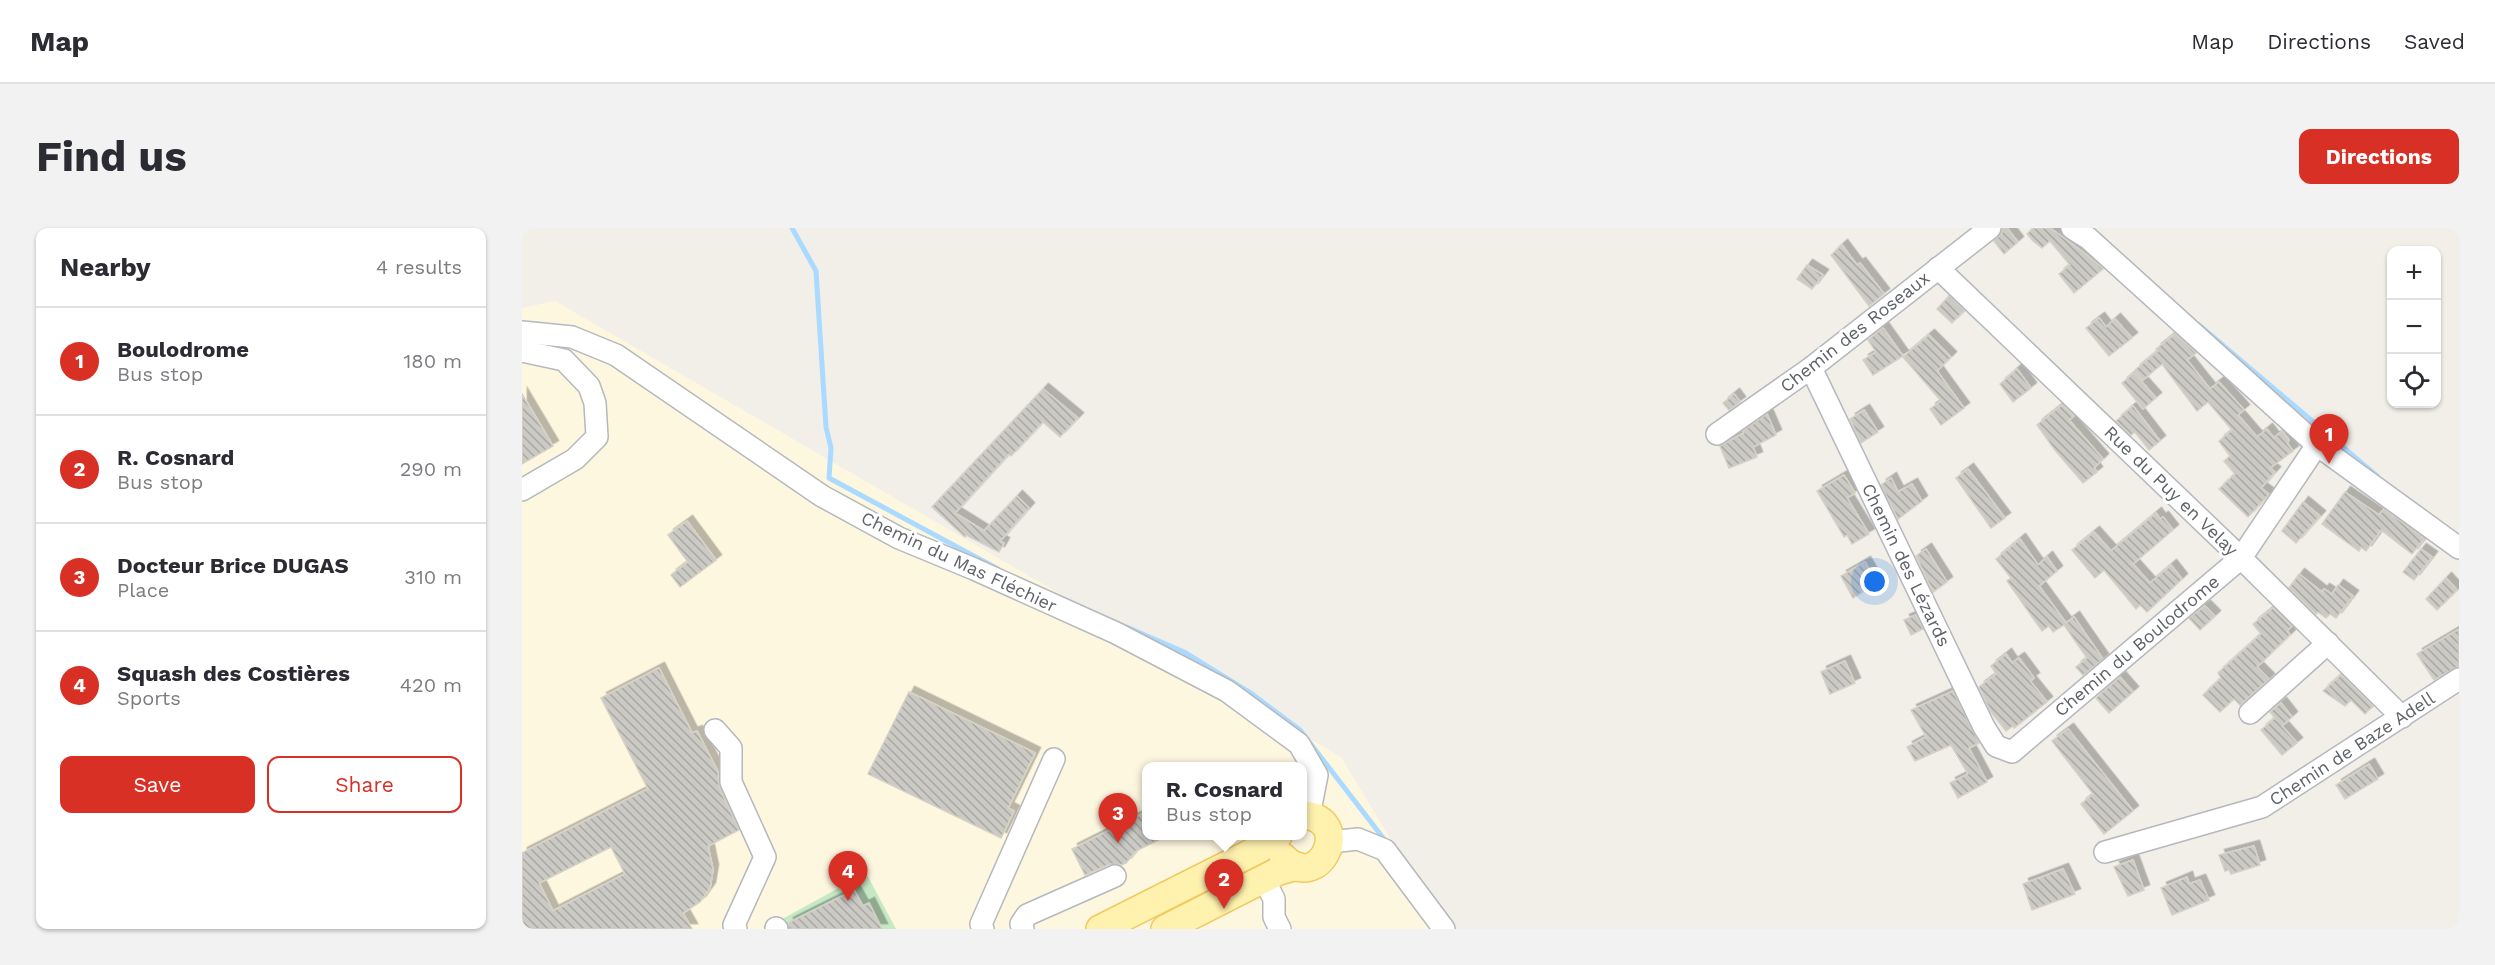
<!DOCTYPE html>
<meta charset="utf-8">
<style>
:root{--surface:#fff;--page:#f2f2f3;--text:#2b2b33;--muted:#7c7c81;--line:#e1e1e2;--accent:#d93025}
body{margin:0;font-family:"Work Sans",sans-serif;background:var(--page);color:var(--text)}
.controls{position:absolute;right:18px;top:18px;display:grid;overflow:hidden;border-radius:12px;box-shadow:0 2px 4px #0004}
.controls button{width:54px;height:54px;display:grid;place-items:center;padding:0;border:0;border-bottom:2px solid var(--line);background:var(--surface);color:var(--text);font:30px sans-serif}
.you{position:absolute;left:1353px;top:354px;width:21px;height:21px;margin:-15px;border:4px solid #fff;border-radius:50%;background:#1a73e8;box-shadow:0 0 0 9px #1a73e833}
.badge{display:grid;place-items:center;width:39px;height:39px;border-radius:50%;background:var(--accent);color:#fff;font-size:20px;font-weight:700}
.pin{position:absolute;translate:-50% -50px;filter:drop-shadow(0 2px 3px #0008)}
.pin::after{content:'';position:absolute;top:32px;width:21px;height:18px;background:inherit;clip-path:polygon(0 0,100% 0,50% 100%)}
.popup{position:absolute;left:620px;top:534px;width:165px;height:78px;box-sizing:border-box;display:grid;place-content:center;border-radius:12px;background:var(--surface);filter:drop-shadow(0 2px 4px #0005);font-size:20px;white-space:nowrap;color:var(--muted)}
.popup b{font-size:22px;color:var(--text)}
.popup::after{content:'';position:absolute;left:50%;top:100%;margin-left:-12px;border:12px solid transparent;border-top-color:var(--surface)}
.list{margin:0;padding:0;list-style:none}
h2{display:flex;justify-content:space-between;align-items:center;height:78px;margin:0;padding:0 24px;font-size:26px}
h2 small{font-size:20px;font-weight:400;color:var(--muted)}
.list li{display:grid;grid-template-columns:39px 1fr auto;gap:18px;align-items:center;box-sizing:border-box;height:108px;padding:0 24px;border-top:2px solid var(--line)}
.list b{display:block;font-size:22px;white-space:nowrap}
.list p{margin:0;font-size:20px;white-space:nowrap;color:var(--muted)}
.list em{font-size:20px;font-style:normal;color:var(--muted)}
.actions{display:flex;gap:12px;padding:18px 24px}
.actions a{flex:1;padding:14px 0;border:2px solid var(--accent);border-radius:12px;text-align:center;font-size:21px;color:var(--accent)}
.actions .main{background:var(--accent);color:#fff}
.icon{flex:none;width:33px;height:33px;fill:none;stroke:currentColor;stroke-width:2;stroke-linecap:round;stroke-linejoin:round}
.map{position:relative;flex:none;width:1937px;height:701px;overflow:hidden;border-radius:12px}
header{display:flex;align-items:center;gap:36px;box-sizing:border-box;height:84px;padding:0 30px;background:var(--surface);border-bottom:2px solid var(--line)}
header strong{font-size:28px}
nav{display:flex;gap:33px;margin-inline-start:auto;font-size:21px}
.intro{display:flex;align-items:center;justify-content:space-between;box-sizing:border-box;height:144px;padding:0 36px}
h1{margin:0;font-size:42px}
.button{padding:15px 27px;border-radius:12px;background:var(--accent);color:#fff;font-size:21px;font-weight:700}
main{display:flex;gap:36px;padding:0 36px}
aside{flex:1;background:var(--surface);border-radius:12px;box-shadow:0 2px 4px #0004}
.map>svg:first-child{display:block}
</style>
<header>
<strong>Map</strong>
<nav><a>Map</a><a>Directions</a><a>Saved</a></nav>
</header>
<div class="intro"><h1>Find us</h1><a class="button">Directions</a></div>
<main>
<aside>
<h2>Nearby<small>4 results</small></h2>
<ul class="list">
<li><span class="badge">1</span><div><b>Boulodrome</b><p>Bus stop</p></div><em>180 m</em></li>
<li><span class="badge">2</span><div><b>R. Cosnard</b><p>Bus stop</p></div><em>290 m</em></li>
<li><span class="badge">3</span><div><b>Docteur Brice DUGAS</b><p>Place</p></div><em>310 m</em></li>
<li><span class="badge">4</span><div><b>Squash des Costières</b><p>Sports</p></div><em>420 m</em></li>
</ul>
<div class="actions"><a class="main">Save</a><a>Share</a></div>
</aside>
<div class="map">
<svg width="1937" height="701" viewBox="0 0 1937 701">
<defs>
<pattern id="building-back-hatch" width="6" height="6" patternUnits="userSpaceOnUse" patternTransform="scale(1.5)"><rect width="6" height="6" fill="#cccac5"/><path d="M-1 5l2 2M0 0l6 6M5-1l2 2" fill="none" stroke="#a9a8a4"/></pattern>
<filter id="shadow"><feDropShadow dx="5.5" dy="-5.5" stdDeviation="0" flood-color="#0004"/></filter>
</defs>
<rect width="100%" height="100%" fill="#f1efe8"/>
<!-- commercial -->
<path fill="#fef7e0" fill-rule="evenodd" d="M 33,73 L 819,529 L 923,701 L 0,701 L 0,80 ZM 624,538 L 780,538 L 780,608 L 624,608 Z"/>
<!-- green -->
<path fill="#c5e8c5" d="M 344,645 L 374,701 L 242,701 Z"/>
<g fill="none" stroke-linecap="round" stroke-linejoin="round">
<!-- stream -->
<g stroke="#aadaff" stroke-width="5">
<path d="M 270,0 L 294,43 L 304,199 L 309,220 L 307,250 L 476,341"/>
<path d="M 1677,97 L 1855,248"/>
<path d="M 602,398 L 662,424 L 730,466 L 778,502 L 865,615"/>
</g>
</g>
<!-- building -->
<g fill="url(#building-back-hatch)" stroke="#d6d1c6" stroke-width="1.5" fill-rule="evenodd" filter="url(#shadow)">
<path d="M 1480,0 L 1485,0 L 1496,14 L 1482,26 L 1472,13 L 1480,5 Z"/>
<path d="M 1511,0 L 1528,0 L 1561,24 L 1581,41 L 1552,65 L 1537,46 L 1548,37 L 1528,13 L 1520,20 L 1511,13 L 1505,6 Z"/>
<path d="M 1320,17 L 1335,37 L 1338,35 L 1362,66 L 1347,78 L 1309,27 Z"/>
<path d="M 1285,37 L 1301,47 L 1290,61 L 1275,51 Z"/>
<path d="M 1427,68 L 1442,83 L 1430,95 L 1415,81 Z"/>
<path d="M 1577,90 L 1584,99 L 1593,91 L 1610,110 L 1587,128 L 1564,100 Z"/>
<path d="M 1361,100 L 1381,128 L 1351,147 L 1341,132 L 1354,124 L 1346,112 Z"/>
<path d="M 1653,106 L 1674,125 L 1665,132 L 1688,161 L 1697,154 L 1722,182 L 1716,187 L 1735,209 L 1745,201 L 1752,210 L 1760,203 L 1767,212 L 1765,215 L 1771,223 L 1748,240 L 1753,244 L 1739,260 L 1747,266 L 1726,289 L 1697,261 L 1713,246 L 1702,233 L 1708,228 L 1697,213 L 1710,202 L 1686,174 L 1675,183 L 1640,136 L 1621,152 L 1613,142 L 1636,123 L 1634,121 Z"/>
<path d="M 1407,107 L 1429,129 L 1415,143 L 1442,180 L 1419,197 L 1408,181 L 1419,173 L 1381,129 Z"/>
<path d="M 1495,141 L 1509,160 L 1491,174 L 1478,156 Z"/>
<path d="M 1612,145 L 1634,170 L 1621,181 L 1600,155 Z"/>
<path d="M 521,161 L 556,190 L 538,209 L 521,194 L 489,228 L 487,226 L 433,285 L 462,303 L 495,268 L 507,280 L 478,313 L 482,315 L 477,324 L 444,307 L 443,309 L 410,279 Z"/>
<path d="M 0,166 L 31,218 L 0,236 Z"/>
<path d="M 1212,166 L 1218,174 L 1207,182 L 1201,175 Z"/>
<path d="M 1540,177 L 1552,188 L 1547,192 L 1581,231 L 1572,240 L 1575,244 L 1561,255 L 1532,221 L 1515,197 Z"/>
<path d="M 1611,178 L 1638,213 L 1627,222 L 1613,204 L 1609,207 L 1594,193 Z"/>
<path d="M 1342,182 L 1356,204 L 1339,215 L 1328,191 Z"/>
<path d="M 1245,186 L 1254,207 L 1231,219 L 1235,229 L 1207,240 L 1198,218 L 1222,205 L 1221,203 Z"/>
<path d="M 1446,241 L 1483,290 L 1469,300 L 1434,250 Z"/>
<path d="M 1322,247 L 1333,265 L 1325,270 L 1347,306 L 1330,316 L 1325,307 L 1322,309 L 1295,263 Z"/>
<path d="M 1369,250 L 1376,264 L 1390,256 L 1400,273 L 1376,291 L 1359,257 Z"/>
<path d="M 1823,264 L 1857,287 L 1862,281 L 1902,311 L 1890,326 L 1859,302 L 1844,323 L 1839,319 L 1837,323 L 1800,296 Z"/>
<path d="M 1781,274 L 1798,288 L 1774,315 L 1760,303 Z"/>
<path d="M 1634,285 L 1638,291 L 1641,289 L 1651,302 L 1611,336 L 1628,355 L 1649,337 L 1660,351 L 1625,384 L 1618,377 L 1614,381 L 1582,342 L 1573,350 L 1550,322 L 1572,304 L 1589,323 Z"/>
<path d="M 165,293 L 194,332 L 158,359 L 149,347 L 166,334 L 146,307 Z"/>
<path d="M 1498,311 L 1516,337 L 1525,329 L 1535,343 L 1517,358 L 1544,395 L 1552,389 L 1581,431 L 1561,447 L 1554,439 L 1565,430 L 1542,397 L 1531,404 L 1527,398 L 1520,403 L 1485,353 L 1489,350 L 1474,331 Z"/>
<path d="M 1404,321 L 1425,354 L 1411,364 L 1394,328 Z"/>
<path d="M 1899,321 L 1910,329 L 1892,352 L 1881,344 Z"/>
<path d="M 1343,334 L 1355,355 L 1331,370 L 1319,348 Z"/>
<path d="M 1777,346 L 1800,364 L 1802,361 L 1810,366 L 1816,357 L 1831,368 L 1814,390 L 1808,386 L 1804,390 L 1796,384 L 1794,386 L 1767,360 Z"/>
<path d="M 1924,350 L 1935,362 L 1915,382 L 1904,371 Z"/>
<path d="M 1683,378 L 1693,388 L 1678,402 L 1667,390 Z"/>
<path d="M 1751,380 L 1770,398 L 1765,403 L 1768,407 L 1735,439 L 1747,451 L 1718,477 L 1712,471 L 1698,484 L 1681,467 L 1699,450 L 1696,445 L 1739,406 L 1731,396 Z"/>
<path d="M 1394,387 L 1401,401 L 1389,407 L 1382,392 Z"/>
<path d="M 1937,401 L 1937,438 L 1912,452 L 1895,426 Z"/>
<path d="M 1484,426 L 1490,435 L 1497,430 L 1512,450 L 1508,453 L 1525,474 L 1492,500 L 1491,498 L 1484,503 L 1469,484 L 1457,459 L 1474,446 L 1469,438 Z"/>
<path d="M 1323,433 L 1333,455 L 1308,466 L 1299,444 Z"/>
<path d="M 137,440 L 170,505 L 175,503 L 196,544 L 197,559 L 217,602 L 186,618 L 191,642 L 188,660 L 178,674 L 161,685 L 170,701 L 0,701 L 0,625 L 126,561 L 79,470 ZM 89,619 L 103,646 L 31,683 L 17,655 Z"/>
<path d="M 1819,447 L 1851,478 L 1843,486 L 1829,472 L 1823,478 L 1801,463 Z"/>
<path d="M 1598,449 L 1611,464 L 1587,485 L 1574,470 Z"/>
<path d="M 1431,463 L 1457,515 L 1447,520 L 1465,554 L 1436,570 L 1428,555 L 1446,546 L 1429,517 L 1393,533 L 1385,519 L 1404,509 L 1389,482 Z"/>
<path d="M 387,464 L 513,525 L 486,580 L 492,583 L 479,610 L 346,546 Z"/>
<path d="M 1759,475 L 1770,489 L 1760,498 L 1775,515 L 1760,527 L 1739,502 L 1753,490 L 1748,484 Z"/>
<path d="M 1546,501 L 1611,583 L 1582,606 L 1559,576 L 1571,566 L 1530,513 Z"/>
<path d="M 1847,536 L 1856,551 L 1823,571 L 1814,557 Z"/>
<path d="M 624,584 L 624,608 L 644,608 L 614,623 L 604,635 L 599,637 L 588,636 L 563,647 L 550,621 Z"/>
<path d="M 1732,618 L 1738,637 L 1709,646 L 1707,642 L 1703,643 L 1697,627 Z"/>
<path d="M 1611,632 L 1622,662 L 1606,668 L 1592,639 Z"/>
<path d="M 1541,641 L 1553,666 L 1510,682 L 1501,656 Z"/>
<path d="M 1665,649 L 1667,656 L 1678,652 L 1687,672 L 1650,687 L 1639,660 Z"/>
<path d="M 332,662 L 341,678 L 347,675 L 360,701 L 267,701 L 266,695 Z"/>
</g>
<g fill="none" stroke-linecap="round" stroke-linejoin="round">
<!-- minor casing -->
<g stroke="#b5b8bc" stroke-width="24">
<g id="minor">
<path d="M 1550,0 L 1566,10 L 1795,217 L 1937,320"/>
<path d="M 1416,40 L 1719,330 L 1880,489"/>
<path d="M 0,104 L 50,109 L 94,127 L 300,268 L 377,310 L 452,341 L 594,405 L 705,463 L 777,516 L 795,547 L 787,588"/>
<path d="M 0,123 L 42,132 L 67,158 L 73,175 L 75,209 L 53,231 L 0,262"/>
<path d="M 1289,140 L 1462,499 L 1474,518 L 1490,524 L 1719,330 L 1795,217"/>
<path d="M 1195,206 L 1289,140 L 1468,0"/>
<path d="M 1728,485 L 1806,415"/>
<path d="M 193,502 L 209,520 L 209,554 L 243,629 L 212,697 L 214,701"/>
<path d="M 808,614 L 836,611 L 863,622 L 922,701"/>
<path d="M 1583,624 L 1740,579 L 1937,451"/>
<path d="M 742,651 L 752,671 L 752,689 L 758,701"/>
<path d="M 254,700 L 255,701"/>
<path d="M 461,701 L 459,696 L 532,531"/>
<path d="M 501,701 L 499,696 L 505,687 L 593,648"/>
</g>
</g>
<!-- major casing -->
<g stroke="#f2c960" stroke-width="30">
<g id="major">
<path d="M 761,629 C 797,668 834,590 780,587"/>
<path d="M 578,701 L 737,621 L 756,608"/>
<path d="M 643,701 L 757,643 L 775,638"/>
</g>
</g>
<!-- minor -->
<use href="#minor" stroke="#fff" stroke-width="21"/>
<!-- major -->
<use href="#major" stroke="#fff2af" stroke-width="27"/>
</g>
<g text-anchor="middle" stroke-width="6" stroke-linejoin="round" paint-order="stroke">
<!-- street labels -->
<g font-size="18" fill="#5f6368" stroke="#fff">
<text transform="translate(1333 104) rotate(-38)" y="6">Chemin des Roseaux</text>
<text transform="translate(1649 263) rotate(44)" y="6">Rue du Puy en Velay</text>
<text transform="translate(437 334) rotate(25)" y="6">Chemin du Mas Fléchier</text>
<text transform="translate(1384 337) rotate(64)" y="6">Chemin des Lézards</text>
<text transform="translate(1615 418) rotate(-40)" y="6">Chemin du Boulodrome</text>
<text transform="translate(1830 521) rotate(-33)" y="6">Chemin de Baze Adell</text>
</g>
</g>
</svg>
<div class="controls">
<button>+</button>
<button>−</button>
<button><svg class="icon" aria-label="locate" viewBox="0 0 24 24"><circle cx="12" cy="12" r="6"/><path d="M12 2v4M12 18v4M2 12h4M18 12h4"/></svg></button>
</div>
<div class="you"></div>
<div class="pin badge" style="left:1807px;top:236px">1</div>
<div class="pin badge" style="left:702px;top:681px">2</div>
<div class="popup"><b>R. Cosnard</b>Bus stop</div>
<div class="pin badge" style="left:596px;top:615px">3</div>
<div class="pin badge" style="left:326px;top:673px">4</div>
</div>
</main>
